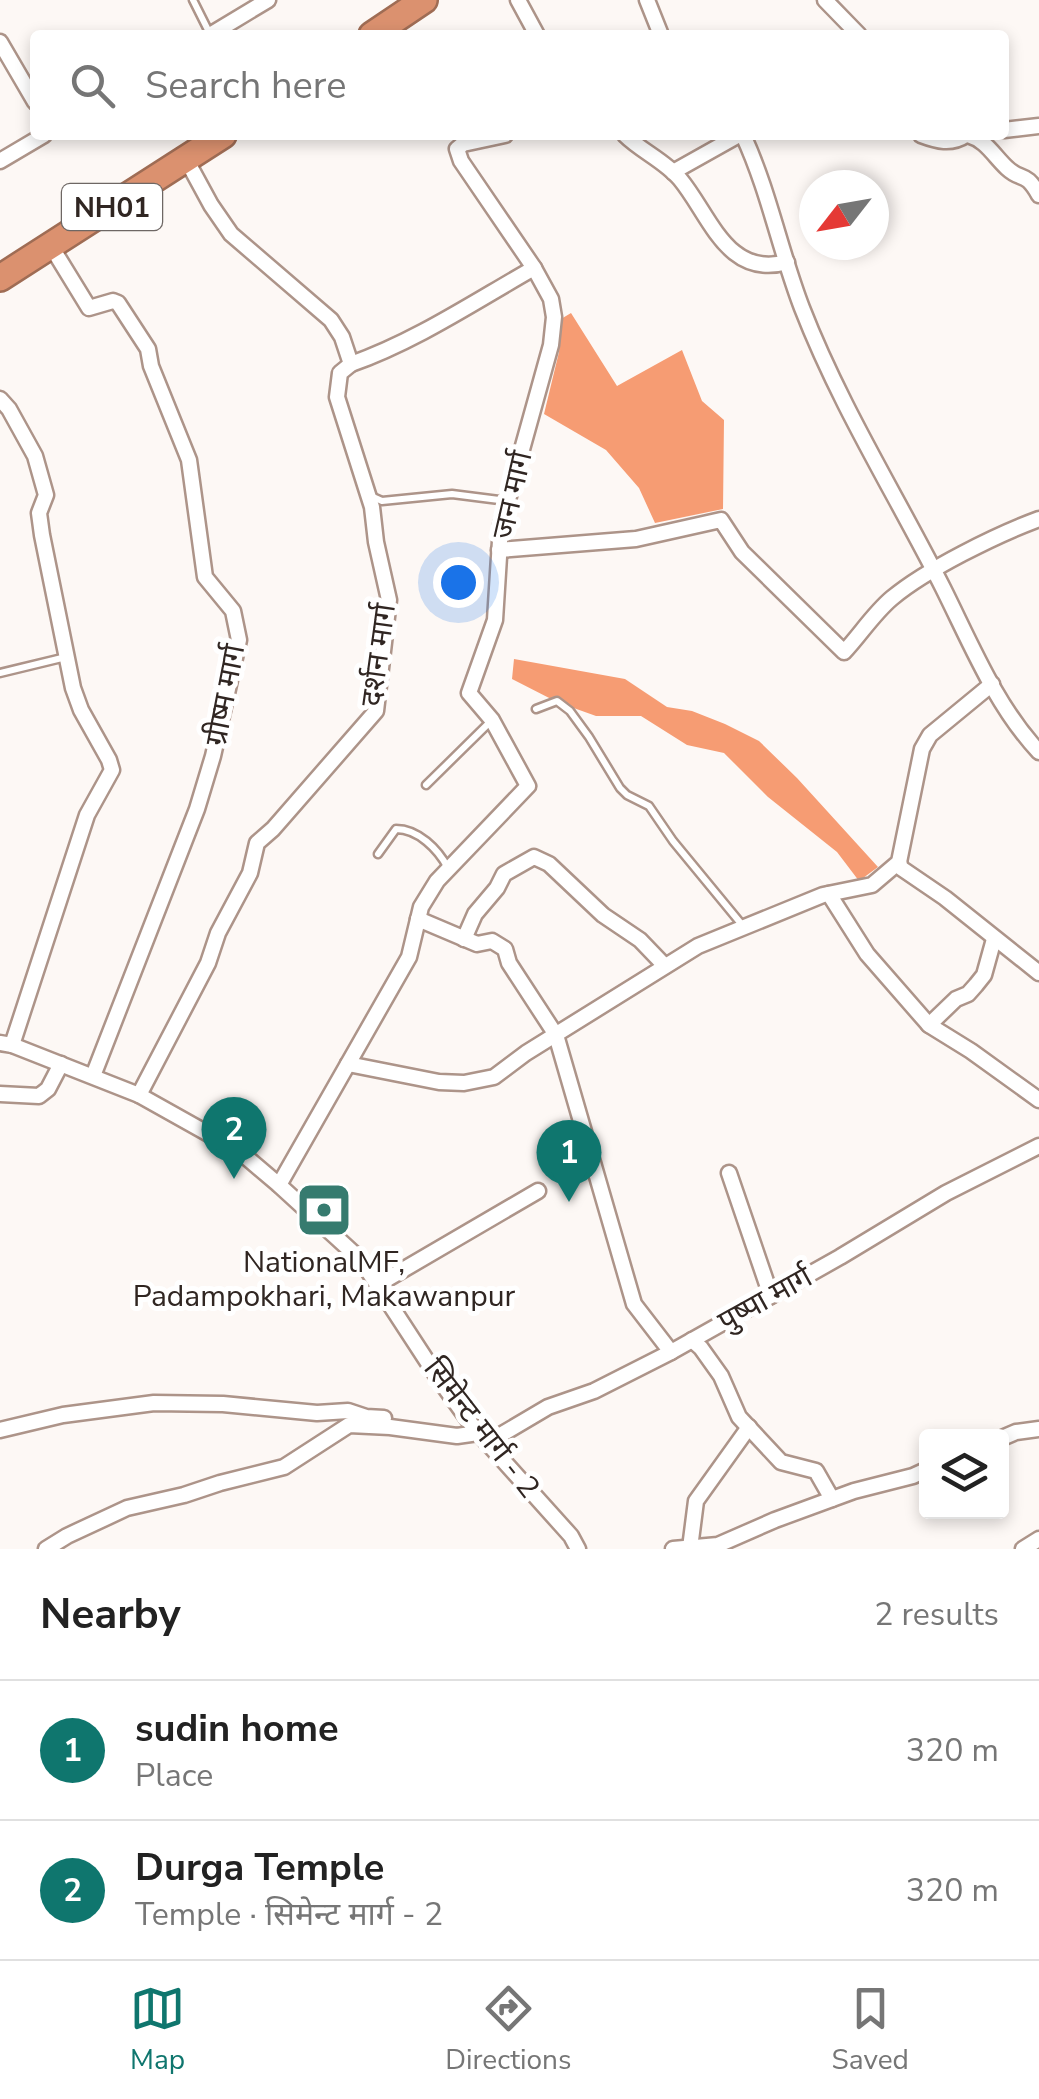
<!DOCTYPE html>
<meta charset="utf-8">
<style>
:root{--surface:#fff;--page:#f6f6f6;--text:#222;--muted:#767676;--line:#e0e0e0;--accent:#0f766e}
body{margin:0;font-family:"Nunito Sans","Noto Sans Devanagari",sans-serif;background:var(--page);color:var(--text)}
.controls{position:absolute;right:30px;bottom:30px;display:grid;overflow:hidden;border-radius:10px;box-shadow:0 5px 15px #0003}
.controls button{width:90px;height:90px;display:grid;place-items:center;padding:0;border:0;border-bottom:2px solid var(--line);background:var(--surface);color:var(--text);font:50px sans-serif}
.compass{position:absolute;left:799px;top:170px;width:90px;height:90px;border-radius:50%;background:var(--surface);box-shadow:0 5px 15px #0003;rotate:239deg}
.you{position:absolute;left:458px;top:582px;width:35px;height:35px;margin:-25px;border:8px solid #fff;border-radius:50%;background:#1a73e8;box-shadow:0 0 0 15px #1a73e833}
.badge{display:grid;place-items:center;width:65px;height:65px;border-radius:50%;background:var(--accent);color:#fff;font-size:32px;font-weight:700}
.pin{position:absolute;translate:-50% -82px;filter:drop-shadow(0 2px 5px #0008)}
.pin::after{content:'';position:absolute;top:52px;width:35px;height:30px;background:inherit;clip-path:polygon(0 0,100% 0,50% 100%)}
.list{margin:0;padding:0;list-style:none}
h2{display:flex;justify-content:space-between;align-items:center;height:130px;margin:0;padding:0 40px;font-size:42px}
h2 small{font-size:32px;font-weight:400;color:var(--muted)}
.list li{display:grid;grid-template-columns:65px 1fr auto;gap:30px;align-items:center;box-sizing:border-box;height:140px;padding:0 40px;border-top:2px solid var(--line)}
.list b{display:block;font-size:38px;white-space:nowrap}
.list p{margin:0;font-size:32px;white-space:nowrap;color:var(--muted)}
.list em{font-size:32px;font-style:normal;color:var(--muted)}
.icon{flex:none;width:55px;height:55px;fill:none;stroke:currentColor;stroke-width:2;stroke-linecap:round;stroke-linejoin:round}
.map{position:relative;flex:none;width:1039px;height:1549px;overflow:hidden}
.search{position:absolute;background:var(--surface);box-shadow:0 5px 15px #0003;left:30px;right:30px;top:30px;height:110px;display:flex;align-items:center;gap:25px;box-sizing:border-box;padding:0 35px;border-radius:10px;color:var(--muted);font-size:38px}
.sheet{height:410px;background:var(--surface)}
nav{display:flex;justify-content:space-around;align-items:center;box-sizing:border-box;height:140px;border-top:2px solid var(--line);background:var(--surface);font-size:28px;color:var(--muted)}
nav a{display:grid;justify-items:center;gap:5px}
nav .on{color:var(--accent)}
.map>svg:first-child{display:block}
</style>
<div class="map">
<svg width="1039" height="1549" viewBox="0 0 1039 1549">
<rect width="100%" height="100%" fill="#fdf8f5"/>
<!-- forest -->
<g fill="#f69c73">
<path d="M 571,313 L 617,386 L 682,350 L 702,401 L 724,420 L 723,509 L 655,523 L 639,488 L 606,450 L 544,414 L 559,352 L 561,319 Z"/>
<path d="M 514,659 L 625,679 L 667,707 L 692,711 L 725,724 L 759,741 L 797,778 L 878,867 L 859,881 L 837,852 L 768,797 L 724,753 L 687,745 L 641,716 L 596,716 L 557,702 L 512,679 Z"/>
</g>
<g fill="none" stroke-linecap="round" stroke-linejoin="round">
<!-- lane casing -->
<g stroke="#ad9489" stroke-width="11">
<g id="lane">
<path d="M 193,0 L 210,34"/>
<path d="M 373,497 L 382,501 L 452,494 L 507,501"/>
<path d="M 0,673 L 66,657"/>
<path d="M 536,709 L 557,701 L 570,711 L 589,737 L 620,788 L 627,795 L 649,806 L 673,841 L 743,926"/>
<path d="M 426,785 L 491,721"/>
<path d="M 378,854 L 396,829 C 418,829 438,849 448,868"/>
</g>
</g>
<!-- street casing -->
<g stroke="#ad9489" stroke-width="19">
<g id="street">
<path d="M 518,0 L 537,35"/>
<path d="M 647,0 L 661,35"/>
<path d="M 825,0 L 859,35"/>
<path d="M 210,35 L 268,0"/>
<path d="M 0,42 L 35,102"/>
<path d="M 1004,130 L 1039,126"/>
<path d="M 625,135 C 641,151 665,161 680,179 C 710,215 727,279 787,262"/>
<path d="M 743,135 C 769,191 780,251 802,308 C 840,406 896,495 943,588 C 971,644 996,706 1039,752"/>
<path d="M 921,135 C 937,141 951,145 966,135"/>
<path d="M 968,135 C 986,140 994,156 1007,168 C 1022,182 1025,170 1039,195"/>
<path d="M 0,161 L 44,135"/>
<path d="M 673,172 L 739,135"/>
<path d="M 51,246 L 89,308 L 113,301 L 118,303 L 148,349 L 151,366 L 189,460 L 205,577 L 233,611 L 239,640 L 213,756 L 197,809 L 93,1076"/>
<path d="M 351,364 C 416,341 474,302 534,268"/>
<path d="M 0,399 L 9,409 L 35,456 L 46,495 L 39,513 L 42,535 L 73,688 L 81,710 L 109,760 L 112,770 L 87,815 L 12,1045"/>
<path d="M 499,550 L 636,539 L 721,520 L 742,552 L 844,652 C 860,635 874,613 892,598 C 927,569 996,535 1039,519"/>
<path d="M 899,862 L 901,868 L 945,898 L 1039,973"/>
<path d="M 829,894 L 867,954 L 929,1025 L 971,1051 L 1039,1100"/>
<path d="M 418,919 L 477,944 L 492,941 L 505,949 L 509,963 L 556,1035 L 634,1304 L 671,1352"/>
<path d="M 464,939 L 475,914 L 497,888 L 504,874 L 534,857 L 549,864 L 603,915 L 640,940 L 665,966"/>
<path d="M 929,1025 L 956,999 L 968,994 L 976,985 L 984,975 L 994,939"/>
<path d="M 0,1043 L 12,1045 L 139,1095 L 239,1151 L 279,1185 L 361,1260 L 438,1378 L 474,1428 L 571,1536 L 578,1549"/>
<path d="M 348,1064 L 439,1082 L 464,1083 L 494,1077 L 526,1053 L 698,946 L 823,895 L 872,885 L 899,862 L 922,749 L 930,735 L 992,684"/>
<path d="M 0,1094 L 39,1096 L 48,1089 L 61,1064"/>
<path d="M 139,1095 L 208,963 L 218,933 L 250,873 L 257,843 L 273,829 L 376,711 L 389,600 L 376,542 L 372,507 L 337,397 L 340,373 L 351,364 L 342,337 L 331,320 L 231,234 L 211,205 L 186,159"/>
<path d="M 729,1173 L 771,1296"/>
<path d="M 279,1185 L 409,957 L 421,907 L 437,881 L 528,786 L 492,720 L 469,693 L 495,620 L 501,525 L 551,345 L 554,317 L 551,299 L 534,268 L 461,161 L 457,149 L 463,144 L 505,135"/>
<path d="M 377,1285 L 538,1191"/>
<path d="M 692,1340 L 701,1348 L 721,1376 L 739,1417 L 781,1462 L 816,1471 L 832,1499"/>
<path d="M 0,1430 L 63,1415 L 154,1403 L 223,1404 L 317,1413 L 348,1411 L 366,1417 L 384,1418"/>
<path d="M 1002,1438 L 1016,1432 L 1039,1429"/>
<path d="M 487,1443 L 548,1407 L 594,1391 L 671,1352 L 840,1257 L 946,1193 L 1039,1146"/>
<path d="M 690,1548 L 696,1501 L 749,1427"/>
<path d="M 46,1549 L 67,1536 L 127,1508 L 184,1495 L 220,1483 L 284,1467 L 349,1425 L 390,1427 L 457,1436 L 478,1433"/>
<path d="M 673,1549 L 718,1545 L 775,1520 L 854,1491 L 913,1476 L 926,1470"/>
<path d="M 1023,1549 L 1039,1539"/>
</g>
</g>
<!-- highway casing -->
<g stroke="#9f6c54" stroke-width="30">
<g id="highway">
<path d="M 372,35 L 424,0"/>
<path d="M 0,278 L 223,135"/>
</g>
</g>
<!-- lane -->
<use href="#lane" stroke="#fff" stroke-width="6"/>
<!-- street -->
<use href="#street" stroke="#fff" stroke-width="14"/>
<!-- highway -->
<use href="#highway" stroke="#db916f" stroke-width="25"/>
</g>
<!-- icons -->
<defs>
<g id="bank-square" transform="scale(2.875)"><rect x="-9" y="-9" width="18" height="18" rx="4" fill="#367b6f" stroke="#fff"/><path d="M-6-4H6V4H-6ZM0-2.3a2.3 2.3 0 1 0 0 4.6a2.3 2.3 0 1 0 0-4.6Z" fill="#fff"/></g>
</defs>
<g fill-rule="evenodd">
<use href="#bank-square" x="324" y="1210"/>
</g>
<g text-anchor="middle" stroke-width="10" stroke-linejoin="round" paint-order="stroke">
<!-- shield labels -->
<rect fill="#fff" stroke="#6e6764" stroke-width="2.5" x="62" y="184" width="100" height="46" rx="8"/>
<g font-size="28" font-weight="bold" fill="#302622">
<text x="112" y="217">NH01</text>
</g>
<!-- street labels -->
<g font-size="30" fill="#302622" stroke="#fff">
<text transform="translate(512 495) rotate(-77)" y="10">जन मार्ग</text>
<text transform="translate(378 655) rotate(-82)" y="10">दर्शन मार्ग</text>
<text transform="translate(225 695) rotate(-79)" y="10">ग्रीष्म मार्ग</text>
<text transform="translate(765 1299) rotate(-29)" y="10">पुष्पा मार्ग</text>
<text transform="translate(482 1428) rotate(52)" y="10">सिमेन्ट मार्ग - 2</text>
</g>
<!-- poi labels -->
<g font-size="30" fill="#302622" stroke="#fff">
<text x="324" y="1272">NationalMF,<tspan x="324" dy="34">Padampokhari, Makawanpur</tspan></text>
</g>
</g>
</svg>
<div class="controls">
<button><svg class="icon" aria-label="layers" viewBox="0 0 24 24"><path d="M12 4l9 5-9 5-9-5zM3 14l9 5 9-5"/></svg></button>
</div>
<svg class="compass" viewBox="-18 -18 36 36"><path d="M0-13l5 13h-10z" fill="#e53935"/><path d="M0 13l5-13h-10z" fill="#767676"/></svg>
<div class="you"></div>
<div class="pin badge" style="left:569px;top:1202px">1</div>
<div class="pin badge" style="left:234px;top:1179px">2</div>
<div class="search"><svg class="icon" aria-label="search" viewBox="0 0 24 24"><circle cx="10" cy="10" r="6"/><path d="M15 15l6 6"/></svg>Search here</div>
</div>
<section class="sheet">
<h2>Nearby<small>2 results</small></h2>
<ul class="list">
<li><span class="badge">1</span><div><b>sudin home</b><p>Place</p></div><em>320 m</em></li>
<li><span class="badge">2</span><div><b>Durga Temple</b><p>Temple · सिमेन्ट मार्ग - 2</p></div><em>320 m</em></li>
</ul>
</section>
<nav>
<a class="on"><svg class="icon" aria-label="map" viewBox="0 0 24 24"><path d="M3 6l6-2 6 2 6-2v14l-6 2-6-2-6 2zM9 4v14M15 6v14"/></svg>Map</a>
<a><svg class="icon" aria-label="directions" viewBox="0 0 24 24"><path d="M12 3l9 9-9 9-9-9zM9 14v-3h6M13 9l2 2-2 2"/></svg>Directions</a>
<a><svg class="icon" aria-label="saved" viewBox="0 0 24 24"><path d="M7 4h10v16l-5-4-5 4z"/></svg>Saved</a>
</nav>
